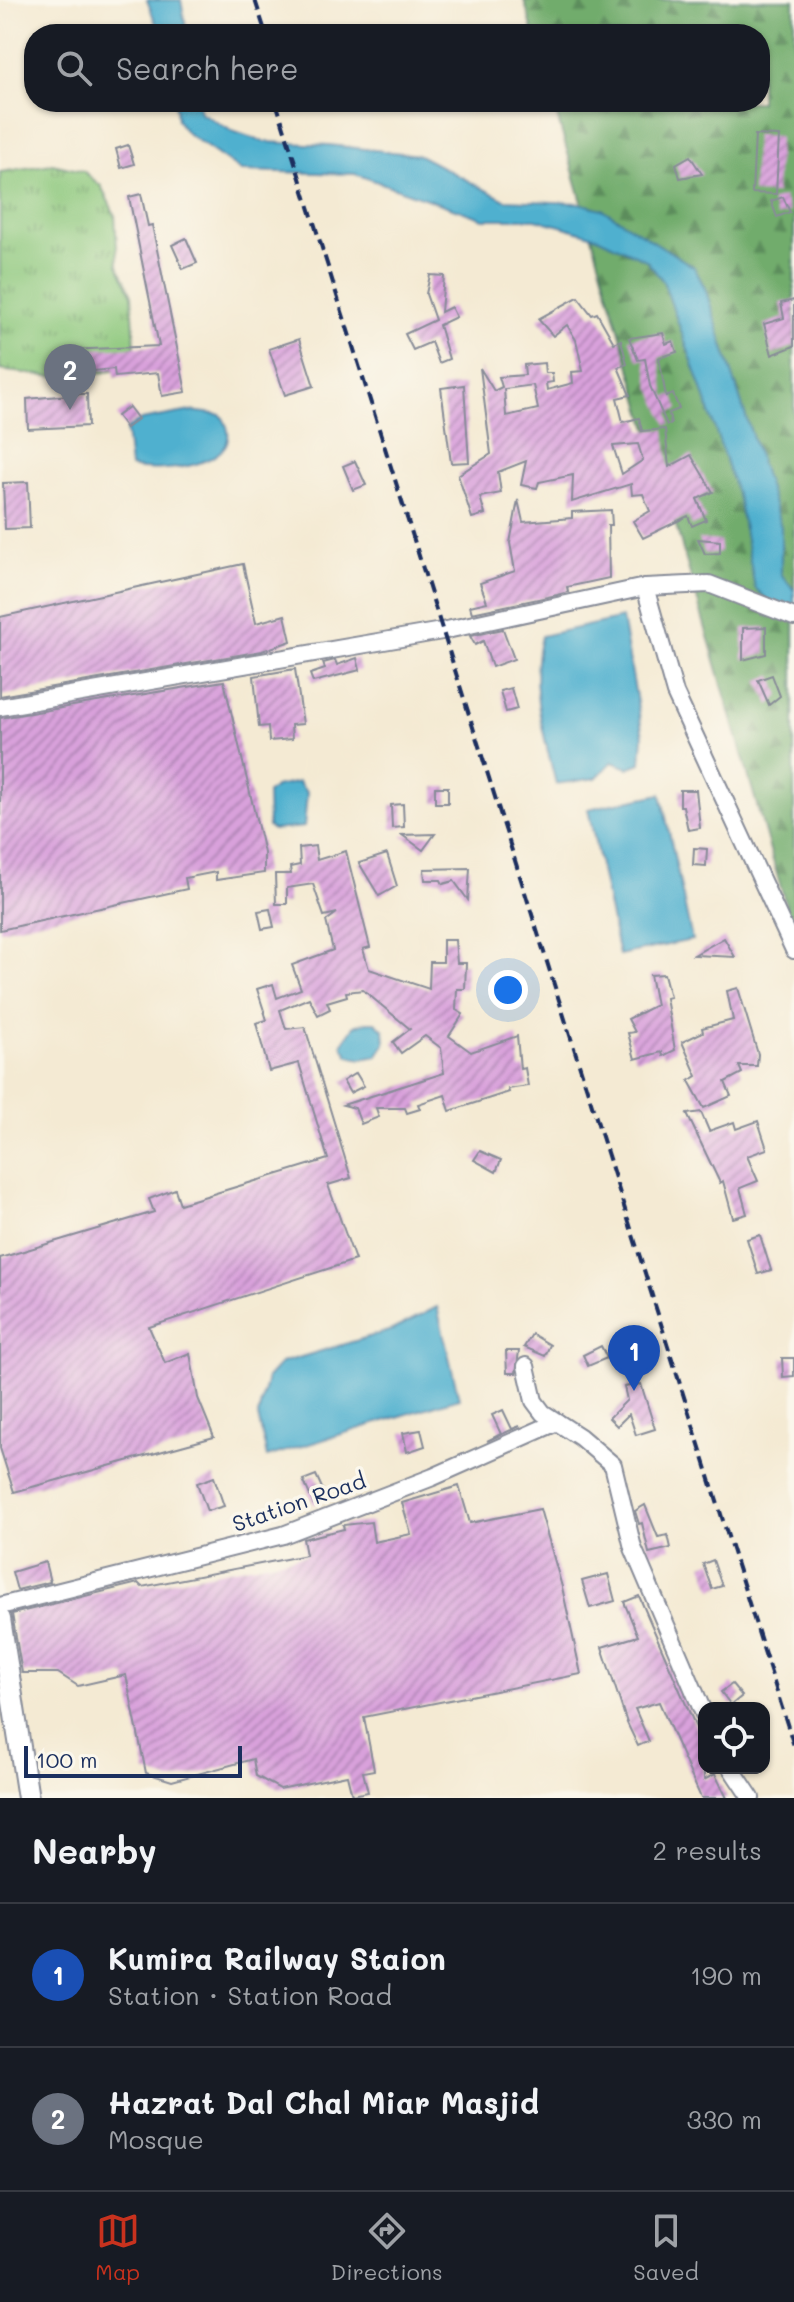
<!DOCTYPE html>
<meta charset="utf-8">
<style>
:root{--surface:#171b24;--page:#20242c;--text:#f1f3f6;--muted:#9ea1a6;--line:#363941;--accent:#c8321e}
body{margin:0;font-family:Mali,sans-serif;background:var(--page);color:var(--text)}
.controls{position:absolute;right:24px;bottom:24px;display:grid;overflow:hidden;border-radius:16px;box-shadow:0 2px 6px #0004}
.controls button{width:72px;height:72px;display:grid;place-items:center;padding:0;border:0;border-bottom:2px solid var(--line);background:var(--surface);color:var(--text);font:40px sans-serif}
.scale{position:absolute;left:24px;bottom:20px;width:218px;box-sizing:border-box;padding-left:8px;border:4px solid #1b2f5e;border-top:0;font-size:22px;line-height:28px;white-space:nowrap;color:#1b2f5e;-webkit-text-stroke:6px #fbf7ec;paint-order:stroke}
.you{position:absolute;left:508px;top:990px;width:28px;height:28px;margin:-20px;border:6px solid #fff;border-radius:50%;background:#1a73e8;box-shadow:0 0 0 12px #1a73e833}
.badge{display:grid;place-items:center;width:52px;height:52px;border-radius:50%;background:var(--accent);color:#fff;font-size:26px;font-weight:700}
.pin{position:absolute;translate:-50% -66px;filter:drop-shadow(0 2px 4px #0008)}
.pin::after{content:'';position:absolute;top:42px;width:28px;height:24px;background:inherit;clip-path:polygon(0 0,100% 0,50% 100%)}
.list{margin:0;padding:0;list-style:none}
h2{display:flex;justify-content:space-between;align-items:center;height:104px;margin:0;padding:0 32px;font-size:34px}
h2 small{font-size:26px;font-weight:400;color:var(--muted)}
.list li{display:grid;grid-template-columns:52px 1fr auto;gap:24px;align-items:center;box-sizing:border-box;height:144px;padding:0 32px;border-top:2px solid var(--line)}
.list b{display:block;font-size:30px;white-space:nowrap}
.list p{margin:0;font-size:26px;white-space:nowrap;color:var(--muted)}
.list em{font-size:26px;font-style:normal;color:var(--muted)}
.icon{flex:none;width:44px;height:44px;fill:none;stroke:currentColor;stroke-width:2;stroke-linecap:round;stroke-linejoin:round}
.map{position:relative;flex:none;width:794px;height:1798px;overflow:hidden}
.search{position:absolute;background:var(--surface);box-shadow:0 2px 6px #0004;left:24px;right:24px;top:24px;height:88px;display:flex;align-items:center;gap:20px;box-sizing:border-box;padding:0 28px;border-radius:32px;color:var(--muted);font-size:30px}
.sheet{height:392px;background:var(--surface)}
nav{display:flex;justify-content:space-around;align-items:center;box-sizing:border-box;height:112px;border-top:2px solid var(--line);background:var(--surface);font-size:22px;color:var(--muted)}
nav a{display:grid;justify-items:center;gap:4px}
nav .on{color:var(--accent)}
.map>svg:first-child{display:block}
</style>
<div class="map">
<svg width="794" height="1798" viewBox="0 0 794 1798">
<defs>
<pattern id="grass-tufts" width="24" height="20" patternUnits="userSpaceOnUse" patternTransform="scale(2)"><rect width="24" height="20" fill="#8cc77c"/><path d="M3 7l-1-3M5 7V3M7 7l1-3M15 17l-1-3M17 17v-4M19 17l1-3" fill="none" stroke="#72a269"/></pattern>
<pattern id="forest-firs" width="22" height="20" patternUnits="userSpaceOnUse" patternTransform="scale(2)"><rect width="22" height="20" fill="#71ac6c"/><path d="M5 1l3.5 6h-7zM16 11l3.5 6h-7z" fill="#5c8c5c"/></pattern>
<pattern id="building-hatch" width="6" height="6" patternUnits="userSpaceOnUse" patternTransform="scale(2)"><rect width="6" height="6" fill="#d9a1db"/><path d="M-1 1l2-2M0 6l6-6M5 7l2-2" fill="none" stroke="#af84b5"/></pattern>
</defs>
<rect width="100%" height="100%" fill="#fbf7ec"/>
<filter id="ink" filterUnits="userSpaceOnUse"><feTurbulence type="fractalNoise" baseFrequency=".0125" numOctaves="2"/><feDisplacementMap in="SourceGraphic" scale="16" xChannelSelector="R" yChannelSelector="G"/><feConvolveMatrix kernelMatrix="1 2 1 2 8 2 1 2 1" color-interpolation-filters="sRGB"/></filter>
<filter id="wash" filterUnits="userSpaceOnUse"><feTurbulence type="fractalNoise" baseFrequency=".006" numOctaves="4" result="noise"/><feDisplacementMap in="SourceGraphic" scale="32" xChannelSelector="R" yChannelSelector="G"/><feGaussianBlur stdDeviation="1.8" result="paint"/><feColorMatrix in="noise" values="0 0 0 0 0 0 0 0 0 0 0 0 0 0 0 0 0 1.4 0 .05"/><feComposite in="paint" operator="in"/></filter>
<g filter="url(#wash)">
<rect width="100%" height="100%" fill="#f4ead3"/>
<!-- grass -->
<path fill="url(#grass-tufts)" stroke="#547b6d" stroke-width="2" d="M 52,164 L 83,171 L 101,186 L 115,215 L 118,265 L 132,295 L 135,348 L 115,370 L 71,379 L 0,370 L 0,172 Z"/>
<!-- forest -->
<path fill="url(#forest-firs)" stroke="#466e65" stroke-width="2" d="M 524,0 L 794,0 L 794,933 L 553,102 L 760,102 L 760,34 L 534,34 Z"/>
<!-- water -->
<g fill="#50b0cf" stroke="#367096" stroke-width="2">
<path d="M 147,0 L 181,0 L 187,34 L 160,34 Z"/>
<path d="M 175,102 L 198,102 L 200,112 L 232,131 L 264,142 L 329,145 L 419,155 L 505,200 L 579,203 L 602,209 L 694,267 L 705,288 L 781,527 L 781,574 L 794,590 L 794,611 L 772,604 L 755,588 L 739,502 L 701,386 L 663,281 L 646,260 L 595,236 L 536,219 L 484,219 L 355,174 L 241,171 L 187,133 L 177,120 Z"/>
<path d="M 191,411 L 221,415 C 255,465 161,475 130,467 L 126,430 L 141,420 Z"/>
<path d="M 622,618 L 643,736 L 641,763 L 628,768 L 612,762 L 596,778 L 556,784 C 544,734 528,687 541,636 Z"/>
<path d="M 298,782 L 307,793 L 304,827 L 273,830 L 268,827 L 267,793 L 275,787 Z"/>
<path d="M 661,794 L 692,940 L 619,955 L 588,809 Z"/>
<path d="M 367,1022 L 375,1022 L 384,1030 L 385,1044 L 377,1056 L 361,1059 L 349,1056 L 342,1045 L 354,1026 Z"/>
<path d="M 437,1307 L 459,1398 L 267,1457 L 258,1416 L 267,1378 L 281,1363 L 392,1330 Z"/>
</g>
<g id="blocks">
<!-- building -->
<g fill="url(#building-hatch)" fill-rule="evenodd">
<path d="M 755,135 L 779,136 L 776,194 L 752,193 Z"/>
<path d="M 128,145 L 134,164 L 121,168 L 116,149 Z"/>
<path d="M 690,156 L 702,174 L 680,178 L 676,164 Z"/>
<path d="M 141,194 L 148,226 L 152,225 L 186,392 L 162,396 L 158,373 L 115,377 L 114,369 L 71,373 L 68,350 L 159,346 L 129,197 Z"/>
<path d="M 783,197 L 790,212 L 777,217 L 771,201 Z"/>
<path d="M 186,238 L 197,263 L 183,269 L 172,245 Z"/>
<path d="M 430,275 L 444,276 L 441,312 L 451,307 L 456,317 L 439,325 L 449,359 L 439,363 L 431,342 L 413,350 L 405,334 L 435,320 L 426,294 Z"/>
<path d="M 578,297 L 592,315 L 597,313 L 614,343 L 621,340 L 627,364 L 618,367 L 630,395 L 617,398 L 623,422 L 639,418 L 642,431 L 665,429 L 669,467 L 691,455 L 713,492 L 697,499 L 706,520 L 692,526 L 688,516 L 643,538 L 633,521 L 650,511 L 643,494 L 632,495 L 631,484 L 572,502 L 573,475 L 539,482 L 537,488 L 521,485 L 526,461 L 498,472 L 501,493 L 480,497 L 485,514 L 472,518 L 458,475 L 491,454 L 480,368 L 494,391 L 502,387 L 499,377 L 525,375 L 524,365 L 544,363 L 545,373 L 552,373 L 553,382 L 546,383 L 547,390 L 573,383 L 572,372 L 583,371 L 576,340 L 567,325 L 553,336 L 538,319 ZM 533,385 L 538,409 L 506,416 L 504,389 ZM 638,444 L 643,460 L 622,474 L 613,446 Z"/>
<path d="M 794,300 L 794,346 L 772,355 L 764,324 L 784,318 L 781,303 Z"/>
<path d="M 663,333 L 666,344 L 673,341 L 677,352 L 659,358 L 666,397 L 673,394 L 679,409 L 669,413 L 671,424 L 667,425 L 650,386 L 645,359 L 638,360 L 629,338 Z"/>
<path d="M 299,339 L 314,386 L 285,395 L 269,349 Z"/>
<path d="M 464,385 L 469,462 L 451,463 L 441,388 Z"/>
<path d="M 81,394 L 87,394 L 88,426 L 28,429 L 27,399 Z"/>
<path d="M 129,407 L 138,419 L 126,428 L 117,416 Z"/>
<path d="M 355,461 L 366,485 L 353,490 L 343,466 Z"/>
<path d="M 28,482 L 30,528 L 5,529 L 3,483 Z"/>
<path d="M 518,500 L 523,522 L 572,518 L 572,512 L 611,510 L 612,525 L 608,525 L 609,578 L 567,587 L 568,592 L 557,595 L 472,613 L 470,606 L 487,602 L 480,583 L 515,571 L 510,543 Z"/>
<path d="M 698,539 L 720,541 L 720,553 L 705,554 Z"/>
<path d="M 243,564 L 256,623 L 285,615 L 291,641 L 262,651 L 0,696 L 0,617 Z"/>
<path d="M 766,627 L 766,654 L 743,660 L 743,628 Z"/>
<path d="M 503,629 L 514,659 L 492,667 L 483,641 L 475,645 L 470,636 Z"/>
<path d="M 357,658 L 360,670 L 313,682 L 310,674 L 325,669 L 323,663 L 335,660 L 337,665 Z"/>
<path d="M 295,669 L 303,724 L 291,725 L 292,739 L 269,741 L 268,726 L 259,727 L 254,676 Z"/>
<path d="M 772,675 L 780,696 L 769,705 L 758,680 Z"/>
<path d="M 224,681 L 264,853 L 264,873 L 216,880 L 216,872 L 185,878 L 187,889 L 0,930 L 0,718 Z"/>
<path d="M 511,688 L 517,709 L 506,712 L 500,691 Z"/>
<rect x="435" y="787" width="13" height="16"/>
<path d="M 680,790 L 696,790 L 700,828 L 688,830 L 683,806 L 680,806 Z"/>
<path d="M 403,804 L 404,827 L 392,828 L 391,805 Z"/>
<path d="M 435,834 L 423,850 L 402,835 Z"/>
<path d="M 315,846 L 317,860 L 346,851 L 370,947 L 363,949 L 369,969 L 429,989 L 430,962 L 443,962 L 443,940 L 455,940 L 457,963 L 466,963 L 465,989 L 457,989 L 456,1010 L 463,1014 L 449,1036 L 471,1052 L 517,1036 L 520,1069 L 525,1068 L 528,1086 L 508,1089 L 509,1092 L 450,1111 L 445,1095 L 418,1104 L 420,1109 L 407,1113 L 405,1108 L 376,1108 L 379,1117 L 361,1124 L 355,1108 L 343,1105 L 444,1073 L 441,1048 L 425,1036 L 401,1053 L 393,1042 L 410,1029 L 363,990 L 346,992 L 347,996 L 327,1002 L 330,1009 L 318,1015 L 309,998 L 280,1010 L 286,1029 L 305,1027 L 351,1178 L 328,1185 L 355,1260 L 149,1327 L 165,1363 L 190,1353 L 198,1398 L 214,1437 L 14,1492 L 0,1448 L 0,1258 L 154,1212 L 149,1199 L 175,1189 L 180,1204 L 328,1159 L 299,1063 L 269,1071 L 256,1023 L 267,1020 L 257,989 L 273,984 L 277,998 L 301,989 L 292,965 L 333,950 L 326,921 L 337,913 L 324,916 L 313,884 L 287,888 L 287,904 L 276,904 L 275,874 L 291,874 L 290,867 L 300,865 L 299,848 Z"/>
<path d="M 694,848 L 707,849 L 706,866 L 693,865 Z"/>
<path d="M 387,854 L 397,886 L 379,896 L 359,863 Z"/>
<path d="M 470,868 L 468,900 L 454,881 L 443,884 L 441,880 L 425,880 L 424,869 Z"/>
<path d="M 270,909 L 274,927 L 262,929 L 258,911 Z"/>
<path d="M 724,938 L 735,957 L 694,955 Z"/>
<path d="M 664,974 L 670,997 L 666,998 L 675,1050 L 663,1056 L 662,1052 L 635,1059 L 628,1033 L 635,1032 L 628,1019 L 656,1005 L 650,975 Z"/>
<path d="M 738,988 L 758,1054 L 757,1066 L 739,1066 L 742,1073 L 725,1082 L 731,1096 L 704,1108 L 689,1081 L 697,1076 L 682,1042 L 703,1032 L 702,1028 L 733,1020 L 727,991 Z"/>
<path d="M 356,1073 L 364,1086 L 350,1093 L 343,1081 Z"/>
<path d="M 701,1112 L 709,1131 L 734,1122 L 736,1129 L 758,1121 L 767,1149 L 747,1156 L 758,1181 L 740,1188 L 747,1214 L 733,1218 L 723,1181 L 720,1183 L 687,1114 Z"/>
<path d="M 480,1151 L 501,1160 L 496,1172 L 474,1160 Z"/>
<path d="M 760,1235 L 771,1270 L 758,1274 L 747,1239 Z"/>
<path d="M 532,1334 L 550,1345 L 545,1356 L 524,1347 Z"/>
<path d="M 601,1346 L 607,1358 L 588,1366 L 583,1355 Z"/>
<path d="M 506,1351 L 519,1351 L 516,1373 L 507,1373 Z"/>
<path d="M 782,1358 L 794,1358 L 794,1376 L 783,1377 Z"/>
<path d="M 641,1384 L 655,1429 L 636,1435 L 629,1414 L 617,1426 L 609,1418 L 627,1400 L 624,1387 Z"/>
<path d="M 503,1410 L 512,1429 L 520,1426 L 487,1441 L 501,1434 L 492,1415 Z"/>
<path d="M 421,1430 L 425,1446 L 407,1452 L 403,1433 Z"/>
<path d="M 316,1475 L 327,1499 L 314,1504 L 303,1480 Z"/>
<path d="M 214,1477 L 224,1506 L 207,1511 L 197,1483 Z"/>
<path d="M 459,1486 L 470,1523 L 540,1509 L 562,1587 L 581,1674 L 364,1717 L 374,1770 L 363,1772 L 368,1792 L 352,1795 L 347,1775 L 280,1789 L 256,1776 L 253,1759 L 172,1781 L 146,1773 L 126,1675 L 78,1686 L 58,1673 L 22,1673 L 12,1614 L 138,1583 L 142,1587 L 306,1555 L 303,1539 L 344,1529 L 343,1525 L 371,1522 L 374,1542 L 411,1534 L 402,1503 Z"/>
<path d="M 645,1505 L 658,1537 L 668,1535 L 671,1548 L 649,1553 L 642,1523 L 639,1524 L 635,1511 Z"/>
<path d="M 713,1560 L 722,1586 L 712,1589 L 703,1564 Z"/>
<path d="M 45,1562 L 50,1582 L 17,1590 L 12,1572 Z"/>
<path d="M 608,1574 L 615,1601 L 590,1608 L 582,1581 Z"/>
<path d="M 639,1596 L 704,1746 L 704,1780 L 715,1774 L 727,1798 L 701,1798 L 659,1702 L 635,1709 L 649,1741 L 638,1746 L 627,1723 L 602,1647 L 638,1636 L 624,1602 Z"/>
<path d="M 732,1684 L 742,1696 L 731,1705 L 721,1692 Z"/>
</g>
</g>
</g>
<g filter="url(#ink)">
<use href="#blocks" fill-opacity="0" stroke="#888c98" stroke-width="2"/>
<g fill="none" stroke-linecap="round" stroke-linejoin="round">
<!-- minor casing -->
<g stroke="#888c98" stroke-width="20">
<g id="minor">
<path d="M 645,587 L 675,693 L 794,950"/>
<path d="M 0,707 L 442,631 L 645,587 L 709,584 L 794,617"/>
<path d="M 526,1366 L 534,1401 L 543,1413 L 580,1437 L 613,1465 L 633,1548 L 704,1714"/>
<path d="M 0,1606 L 283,1535 L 433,1477 L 557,1422"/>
<path d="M 731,1768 L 751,1798"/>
</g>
</g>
<!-- tertiary casing -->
<g stroke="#888c98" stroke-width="24">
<path id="tertiary" d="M 0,1619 L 28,1798"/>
</g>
<!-- minor -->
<use href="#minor" stroke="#fff" stroke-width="16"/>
<!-- tertiary -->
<use href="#tertiary" stroke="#fff" stroke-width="20"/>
<!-- rail -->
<g stroke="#1b2f5e" stroke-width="4" stroke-dasharray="12 6" stroke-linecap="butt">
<path d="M 255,0 L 266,34"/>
<path d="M 276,102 L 794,1746"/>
</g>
</g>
</g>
<g text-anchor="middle" stroke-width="7" stroke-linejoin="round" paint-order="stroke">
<!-- street labels -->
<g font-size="22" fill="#1b2f5e" stroke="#fbf7ec">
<text transform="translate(299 1502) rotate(-19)" y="8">Station Road</text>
</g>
</g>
</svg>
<div class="controls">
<button><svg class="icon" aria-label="locate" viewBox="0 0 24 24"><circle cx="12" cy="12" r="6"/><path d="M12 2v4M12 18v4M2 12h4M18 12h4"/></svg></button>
</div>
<div class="scale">100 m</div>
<div class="you"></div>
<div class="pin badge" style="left:634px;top:1391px;background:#1a4fb4">1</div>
<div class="pin badge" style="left:70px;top:410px;background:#6b7280">2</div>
<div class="search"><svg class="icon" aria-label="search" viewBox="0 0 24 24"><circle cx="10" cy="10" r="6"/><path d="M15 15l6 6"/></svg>Search here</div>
</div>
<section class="sheet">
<h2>Nearby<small>2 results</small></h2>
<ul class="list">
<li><span class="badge" style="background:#1a4fb4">1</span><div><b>Kumira Railway Staion</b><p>Station · Station Road</p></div><em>190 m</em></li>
<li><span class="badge" style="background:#6b7280">2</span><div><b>Hazrat Dal Chal Miar Masjid</b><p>Mosque</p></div><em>330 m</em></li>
</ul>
</section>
<nav>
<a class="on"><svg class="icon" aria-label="map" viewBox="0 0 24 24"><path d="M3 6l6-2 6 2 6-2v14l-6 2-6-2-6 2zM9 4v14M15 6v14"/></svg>Map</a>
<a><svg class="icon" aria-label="directions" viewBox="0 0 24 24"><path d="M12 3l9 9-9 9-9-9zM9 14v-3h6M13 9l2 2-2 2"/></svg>Directions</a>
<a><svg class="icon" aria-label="saved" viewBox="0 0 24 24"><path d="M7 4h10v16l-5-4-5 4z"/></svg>Saved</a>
</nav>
